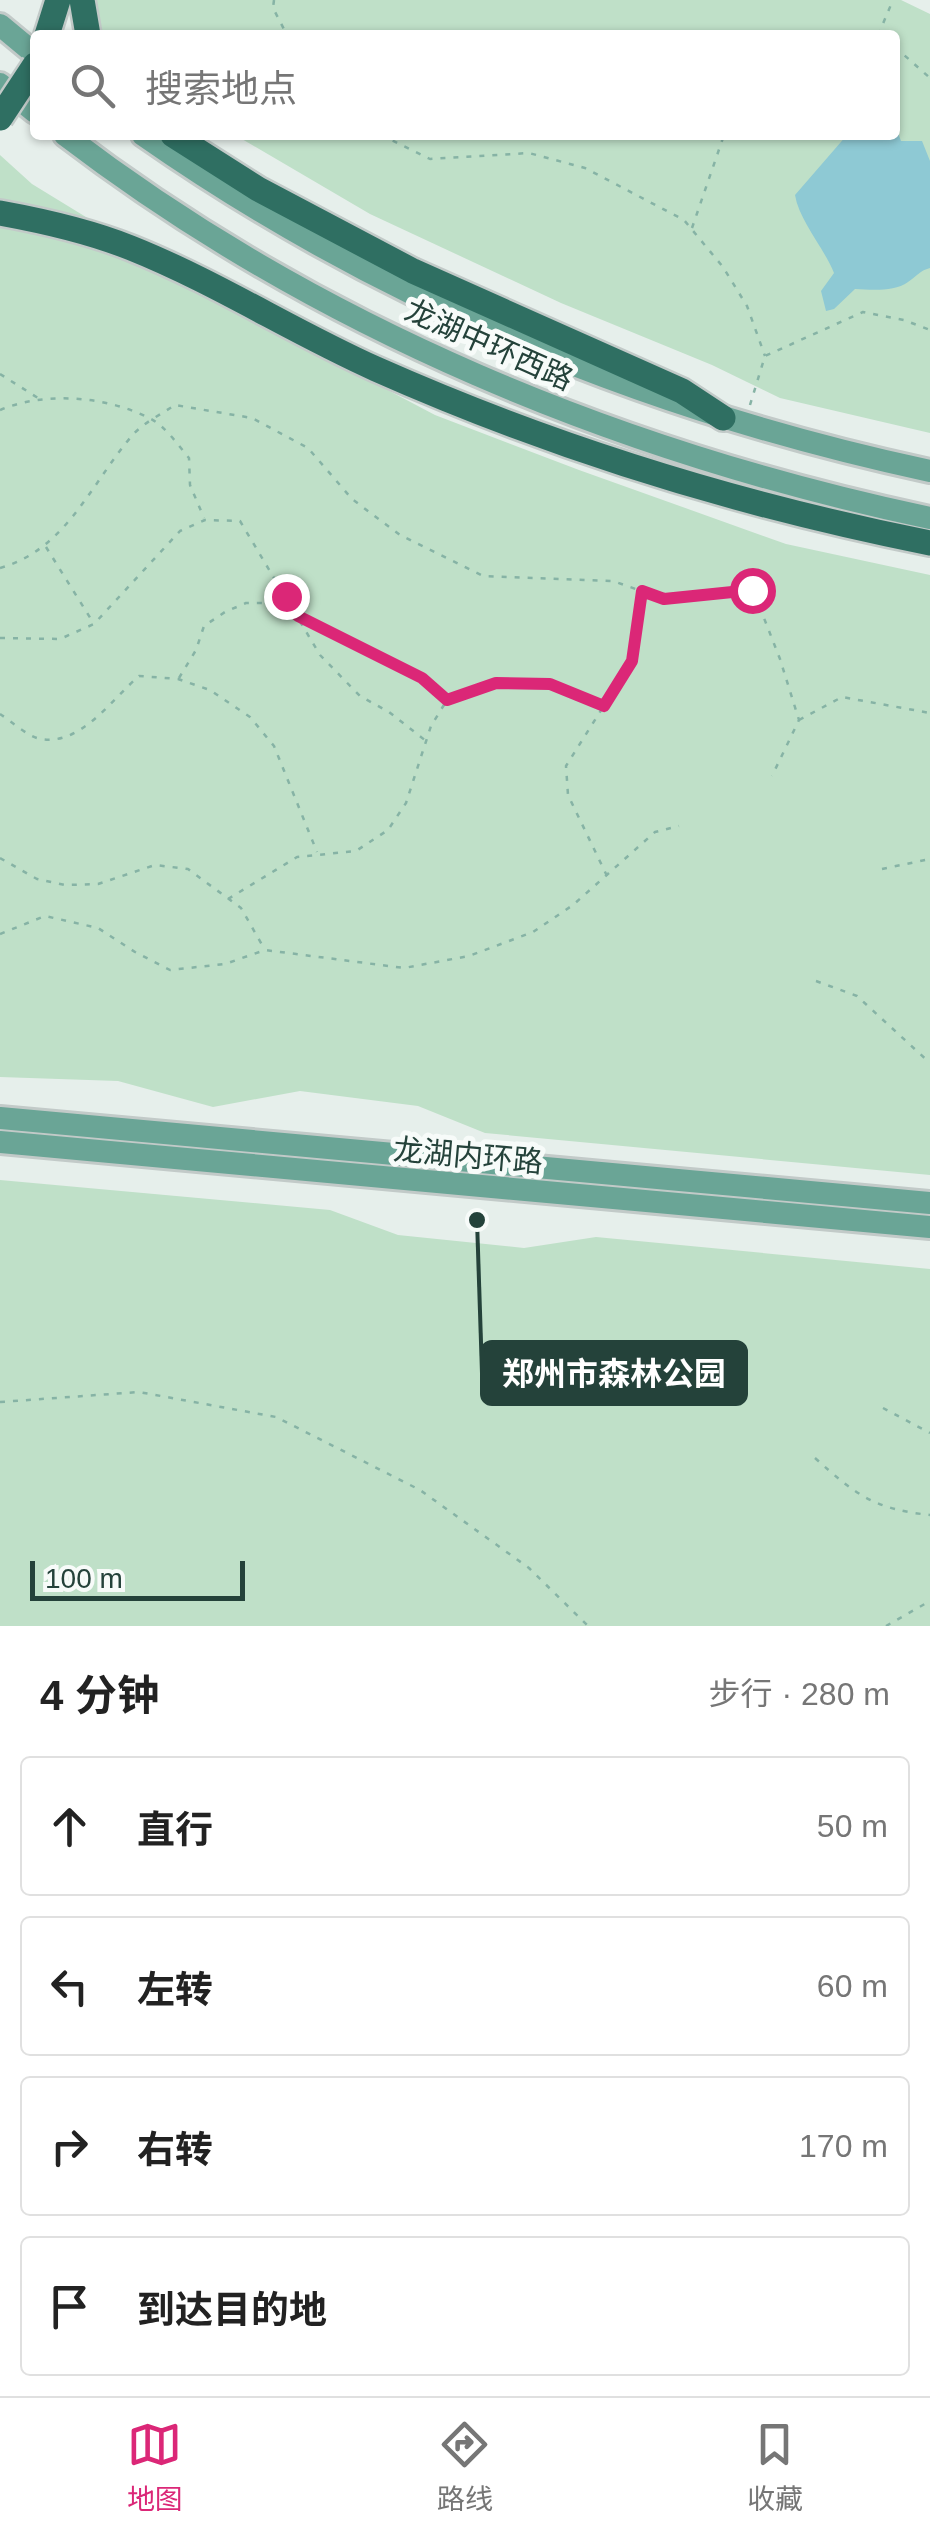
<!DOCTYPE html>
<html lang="zh">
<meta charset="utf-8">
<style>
:root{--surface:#fff;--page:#f6f6f6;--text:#222;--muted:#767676;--line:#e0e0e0;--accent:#db2777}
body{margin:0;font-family:Arial,"Noto Sans SC",sans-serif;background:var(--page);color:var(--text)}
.scale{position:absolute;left:30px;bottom:25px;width:215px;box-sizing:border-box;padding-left:10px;border:5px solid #24423a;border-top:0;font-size:28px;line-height:35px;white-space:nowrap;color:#24423a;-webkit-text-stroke:8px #f7fbf9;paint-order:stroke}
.stop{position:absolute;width:30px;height:30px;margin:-22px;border:8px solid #db2777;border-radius:50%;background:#fff}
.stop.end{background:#db2777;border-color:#fff;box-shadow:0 2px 10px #0008}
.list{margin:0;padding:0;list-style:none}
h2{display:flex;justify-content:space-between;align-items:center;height:130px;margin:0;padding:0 40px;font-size:42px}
h2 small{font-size:32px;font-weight:400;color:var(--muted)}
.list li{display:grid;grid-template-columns:65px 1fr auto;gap:30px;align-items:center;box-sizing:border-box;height:140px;margin:0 20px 20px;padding:0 20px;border:2px solid var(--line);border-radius:10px}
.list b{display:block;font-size:38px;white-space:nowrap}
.list em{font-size:32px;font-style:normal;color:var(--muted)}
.icon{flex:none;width:55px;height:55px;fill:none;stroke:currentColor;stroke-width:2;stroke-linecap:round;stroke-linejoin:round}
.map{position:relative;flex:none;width:930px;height:1626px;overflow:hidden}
.search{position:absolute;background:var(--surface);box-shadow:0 2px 8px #0004;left:30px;right:30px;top:30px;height:110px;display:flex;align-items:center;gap:25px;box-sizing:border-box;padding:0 35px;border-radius:10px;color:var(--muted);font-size:38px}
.sheet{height:770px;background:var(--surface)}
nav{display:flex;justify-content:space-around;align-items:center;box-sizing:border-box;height:140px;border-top:2px solid var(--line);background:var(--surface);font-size:28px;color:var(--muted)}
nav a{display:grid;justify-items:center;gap:5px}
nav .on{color:var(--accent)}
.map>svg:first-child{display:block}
</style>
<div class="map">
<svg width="930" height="1626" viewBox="0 0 930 1626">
<rect width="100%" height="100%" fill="#e6efeb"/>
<!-- green -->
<g fill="#bfe0c8">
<path d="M 58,0 L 901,0 L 930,14 L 930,433 L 780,398 L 712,365 L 561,303 L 370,214 L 235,135 L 895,135 L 895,35 L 101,35 Z"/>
<path d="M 0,155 L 32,184 L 251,318 L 435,415 L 579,470 L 786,544 L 930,575 L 930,1175 L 485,1133 L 418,1106 L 300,1091 L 213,1107 L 118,1081 L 0,1077 Z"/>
<path d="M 0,1180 L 330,1210 L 398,1235 L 524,1248 L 596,1237 L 930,1269 L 930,1626 L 0,1626 Z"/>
</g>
<!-- water -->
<path fill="#8ec9d4" d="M 895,125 L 901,141 L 922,141 L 930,161 L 930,268 C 919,271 917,276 908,282 C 894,292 872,290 855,289 L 834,309 L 826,311 L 821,291 L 834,273 C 824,248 799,220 795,195 L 847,135 L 895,135 Z"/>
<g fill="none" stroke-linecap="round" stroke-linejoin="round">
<!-- major casing -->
<g stroke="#c2cac8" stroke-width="28">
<g id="major">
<path d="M 0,25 L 35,54"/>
<path d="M 0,84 L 35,112"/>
<path d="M 65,135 C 319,329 619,452 930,518"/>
<path d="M 143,135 C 382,302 646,410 930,471"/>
<path d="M 0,1118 L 930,1203"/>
<path d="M 0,1142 L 930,1227"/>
</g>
</g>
<!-- highway casing -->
<g stroke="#c2cac8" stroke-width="30">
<g id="highway">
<path d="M 82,0 L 88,35"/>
<path d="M 47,35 L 58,0"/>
<path d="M 173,135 L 258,189 L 413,271 L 682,391 L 723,418"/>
<path d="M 0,213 C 44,221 89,231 131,248 C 216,282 293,332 376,369 C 554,448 739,505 930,543"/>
</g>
</g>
<!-- path -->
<g stroke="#86b3a5" stroke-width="2.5" stroke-dasharray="5 8" stroke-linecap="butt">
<path d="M 274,0 L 273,8 L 287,35"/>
<path d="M 851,35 L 879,33 L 893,0"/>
<path d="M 895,47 L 930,78"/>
<path d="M 381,135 L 430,159 L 529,153 L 585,168 L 684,220 L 723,267 L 747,306 L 765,356"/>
<path d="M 692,228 L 724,135"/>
<path d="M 0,374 L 38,398"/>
<path d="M 750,405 L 765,356 L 863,312 L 904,320 L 930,330"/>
<path d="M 0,410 C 46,391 107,396 151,419 C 165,426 178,445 189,458 L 190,485 L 204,518"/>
<path d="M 46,547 L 94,624"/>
<path d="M 0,568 C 65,550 90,486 130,438 C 141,424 160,415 175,405 L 252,418 L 308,448 L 352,499 L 400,535 L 483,576 L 613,581 L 664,599 L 753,590 L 780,659 L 799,720 L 772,776"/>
<path d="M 301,618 L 422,678 L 446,699"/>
<path d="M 0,638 L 60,639 L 94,624 L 180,531 L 205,520 L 240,521 L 320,655 L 360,696 L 389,712 L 426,741"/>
<path d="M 179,678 L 196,650 L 204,626 L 225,612 L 246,603 L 265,603 L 294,615"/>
<path d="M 0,714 C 11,721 28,737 41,739 C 81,746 113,698 139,676 L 178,679 L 210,690 L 250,717 L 274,746 L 317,852"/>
<path d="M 799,720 L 842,697 L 930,713"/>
<path d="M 0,858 L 37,879 L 65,885 L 98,884 L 155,865 L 188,869 L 241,908 L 265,950"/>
<path d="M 882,869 L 930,859"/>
<path d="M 607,876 L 568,795 L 566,766 L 632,661 L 642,593"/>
<path d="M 228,899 L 297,857 L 356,851 L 388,830 L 406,803 L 431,726 L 447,700 L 496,683 L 550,684 L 604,706"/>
<path d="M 0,934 L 45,916 L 98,928 L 135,952 L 170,970 L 225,964 L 265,950 L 404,968 L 469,956 L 533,932 L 573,905 L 655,832 L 679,826"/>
<path d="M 816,981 L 857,996 L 930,1063"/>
<path d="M 0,1402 L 139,1392 L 276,1417 L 420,1490 L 529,1568 L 588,1626"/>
<path d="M 883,1408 L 930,1433"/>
<path d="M 815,1458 C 856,1495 874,1509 930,1515"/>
<path d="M 886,1626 L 930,1601"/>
</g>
<!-- major -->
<use href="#major" stroke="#6aa596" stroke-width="22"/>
<!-- highway -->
<use href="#highway" stroke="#2f6f62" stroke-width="25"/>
<!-- highway-bridge casing -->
<g stroke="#c2cac8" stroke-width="30" stroke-linecap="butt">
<path id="highway-bridge" d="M 0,118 L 35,65"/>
</g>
<!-- highway-bridge -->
<use href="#highway-bridge" stroke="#2f6f62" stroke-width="25"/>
</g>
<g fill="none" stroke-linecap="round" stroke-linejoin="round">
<!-- route -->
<path stroke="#db2777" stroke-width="12" d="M 286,596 L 298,616 L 422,678 L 447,700 L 496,683 L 550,684 L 604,706 L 632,661 L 642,591 L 664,599 L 752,590"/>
</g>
<g text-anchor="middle" stroke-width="10" stroke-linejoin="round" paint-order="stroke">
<!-- street labels -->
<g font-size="30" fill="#24423a" stroke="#f7fbf9">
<text transform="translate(489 345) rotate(24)" y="10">龙湖中环西路</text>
<text transform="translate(468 1156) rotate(5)" y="10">龙湖内环路</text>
</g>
</g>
<!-- callouts -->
<path fill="none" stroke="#24423a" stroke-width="4" d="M477 1220L482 1373"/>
<circle fill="#24423a" stroke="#f7fbf9" stroke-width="4" cx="477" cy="1220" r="10"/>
<rect fill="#24423a" stroke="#24423a" stroke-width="4" x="482" y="1342" width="264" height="62" rx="10"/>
<g font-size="32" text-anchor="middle" font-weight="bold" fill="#fff">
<text x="614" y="1385">郑州市森林公园</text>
</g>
</svg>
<div class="scale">100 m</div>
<div class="stop" style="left:752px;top:590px"></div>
<div class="stop end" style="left:286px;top:596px"></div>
<div class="search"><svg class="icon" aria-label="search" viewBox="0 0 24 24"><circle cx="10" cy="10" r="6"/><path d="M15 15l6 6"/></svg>搜索地点</div>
</div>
<section class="sheet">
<h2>4 分钟<small>步行 · 280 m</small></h2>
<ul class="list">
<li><svg class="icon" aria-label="ahead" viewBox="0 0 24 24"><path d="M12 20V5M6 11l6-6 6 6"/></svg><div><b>直行</b></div><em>50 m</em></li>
<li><svg class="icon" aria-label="left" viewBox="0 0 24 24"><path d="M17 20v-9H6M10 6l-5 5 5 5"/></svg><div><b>左转</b></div><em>60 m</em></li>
<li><svg class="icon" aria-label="right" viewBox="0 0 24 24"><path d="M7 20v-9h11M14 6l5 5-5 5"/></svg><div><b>右转</b></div><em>170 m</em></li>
<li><svg class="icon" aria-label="arrive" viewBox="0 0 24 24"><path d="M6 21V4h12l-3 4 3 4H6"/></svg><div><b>到达目的地</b></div></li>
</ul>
</section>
<nav>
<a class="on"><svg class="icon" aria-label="map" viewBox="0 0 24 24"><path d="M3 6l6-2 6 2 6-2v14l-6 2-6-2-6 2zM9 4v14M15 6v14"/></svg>地图</a>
<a><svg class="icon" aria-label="directions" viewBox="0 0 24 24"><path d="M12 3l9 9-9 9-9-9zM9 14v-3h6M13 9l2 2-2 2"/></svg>路线</a>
<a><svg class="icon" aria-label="saved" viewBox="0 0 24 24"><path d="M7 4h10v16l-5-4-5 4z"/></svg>收藏</a>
</nav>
